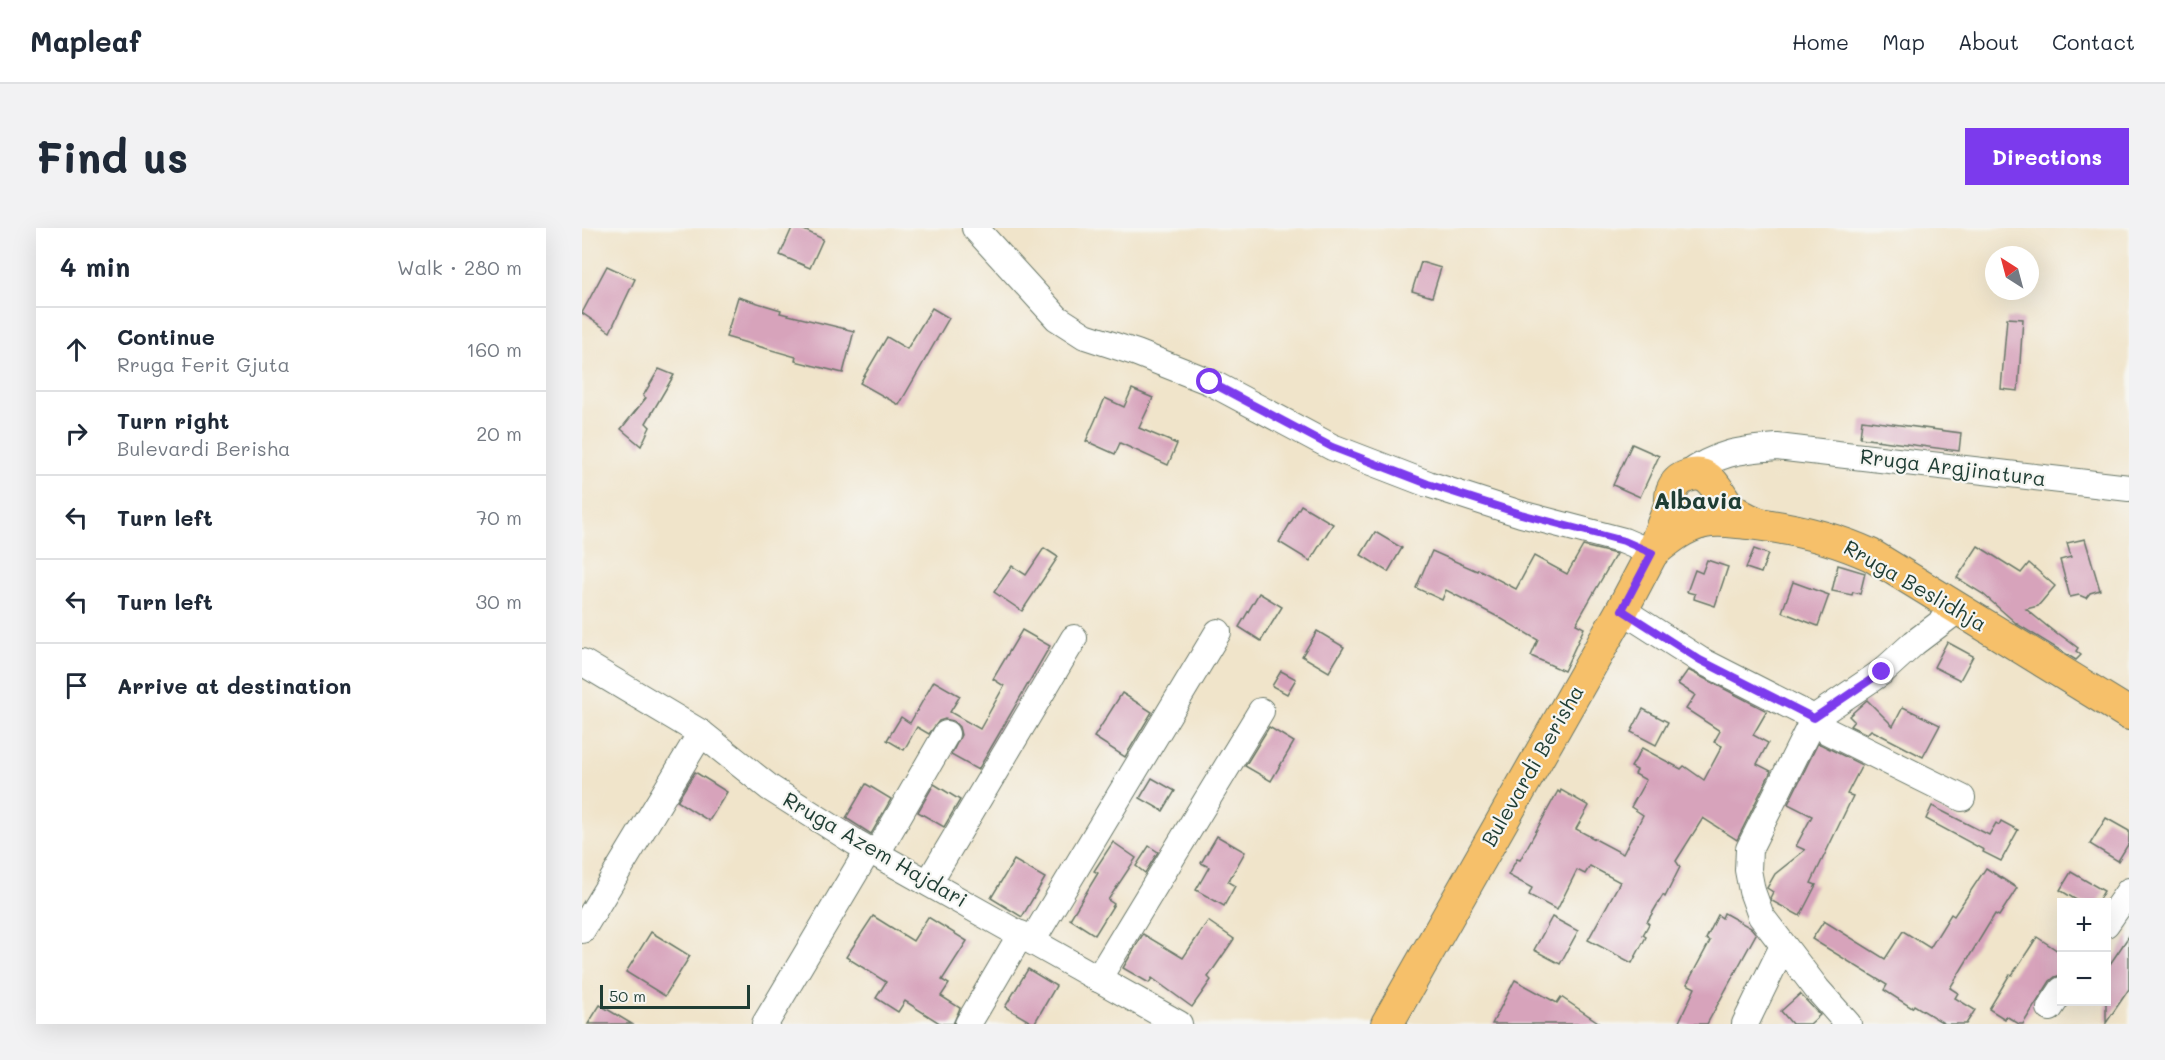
<!DOCTYPE html>
<meta charset="utf-8">
<style>
:root{--surface:#fff;--page:#f2f2f3;--text:#1f2937;--muted:#747a83;--line:#e0e1e3;--accent:#7c3aed}
body{margin:0;font-family:Mali,sans-serif;background:var(--page);color:var(--text)}
.controls{position:absolute;right:18px;bottom:18px;display:grid;overflow:hidden;border-radius:0px;box-shadow:0 6px 24px #0002}
.controls button{width:54px;height:54px;display:grid;place-items:center;padding:0;border:0;border-bottom:2px solid var(--line);background:var(--surface);color:var(--text);font:30px sans-serif}
.compass{position:absolute;left:1403px;top:18px;width:54px;height:54px;border-radius:50%;background:var(--surface);box-shadow:0 6px 24px #0002;rotate:324deg}
.scale{position:absolute;left:18px;bottom:15px;width:150px;box-sizing:border-box;padding-left:6px;border:3px solid #1f3d34;border-top:0;font-size:16px;line-height:21px;white-space:nowrap;color:#1f3d34;-webkit-text-stroke:4px #f6f6f2;paint-order:stroke}
.stop{position:absolute;width:18px;height:18px;margin:-14px;border:4px solid #7c3aed;border-radius:50%;background:#fff}
.stop.end{background:#7c3aed;border-color:#fff;box-shadow:0 2px 6px #0008}
.list{margin:0;padding:0;list-style:none}
h2{display:flex;justify-content:space-between;align-items:center;height:78px;margin:0;padding:0 24px;font-size:26px}
h2 small{font-size:20px;font-weight:400;color:var(--muted)}
.list li{display:grid;grid-template-columns:39px 1fr auto;gap:18px;align-items:center;box-sizing:border-box;height:84px;padding:0 24px;border-top:2px solid var(--line)}
.list b{display:block;font-size:22px;white-space:nowrap}
.list p{margin:0;font-size:20px;white-space:nowrap;color:var(--muted)}
.list em{font-size:20px;font-style:normal;color:var(--muted)}
.icon{flex:none;width:33px;height:33px;fill:none;stroke:currentColor;stroke-width:2;stroke-linecap:round;stroke-linejoin:round}
.map{position:relative;flex:none;width:1547px;height:796px;overflow:hidden;border-radius:0px}
header{display:flex;align-items:center;gap:36px;box-sizing:border-box;height:84px;padding:0 30px;background:var(--surface);border-bottom:2px solid var(--line)}
header strong{font-size:28px}
nav{display:flex;gap:33px;margin-inline-start:auto;font-size:21px}
.intro{display:flex;align-items:center;justify-content:space-between;box-sizing:border-box;height:144px;padding:0 36px}
h1{margin:0;font-size:42px}
.button{padding:15px 27px;border-radius:0px;background:var(--accent);color:#fff;font-size:21px;font-weight:700}
main{display:flex;gap:36px;padding:0 36px}
aside{flex:1;background:var(--surface);border-radius:0px;box-shadow:0 6px 24px #0002}
.map>svg:first-child{display:block}
</style>
<header>
<strong>Mapleaf</strong>
<nav><a>Home</a><a>Map</a><a>About</a><a>Contact</a></nav>
</header>
<div class="intro"><h1>Find us</h1><a class="button">Directions</a></div>
<main>
<aside>
<h2>4 min<small>Walk · 280 m</small></h2>
<ul class="list">
<li><svg class="icon" aria-label="ahead" viewBox="0 0 24 24"><path d="M12 20V5M6 11l6-6 6 6"/></svg><div><b>Continue</b><p>Rruga Ferit Gjuta</p></div><em>160 m</em></li>
<li><svg class="icon" aria-label="right" viewBox="0 0 24 24"><path d="M7 20v-9h11M14 6l5 5-5 5"/></svg><div><b>Turn right</b><p>Bulevardi Berisha</p></div><em>20 m</em></li>
<li><svg class="icon" aria-label="left" viewBox="0 0 24 24"><path d="M17 20v-9H6M10 6l-5 5 5 5"/></svg><div><b>Turn left</b></div><em>70 m</em></li>
<li><svg class="icon" aria-label="left" viewBox="0 0 24 24"><path d="M17 20v-9H6M10 6l-5 5 5 5"/></svg><div><b>Turn left</b></div><em>30 m</em></li>
<li><svg class="icon" aria-label="arrive" viewBox="0 0 24 24"><path d="M6 21V4h12l-3 4 3 4H6"/></svg><div><b>Arrive at destination</b></div></li>
</ul>
</aside>
<div class="map">
<svg width="1547" height="796" viewBox="0 0 1547 796">
<rect width="100%" height="100%" fill="#f6f6f2"/>
<filter id="ink" filterUnits="userSpaceOnUse"><feTurbulence type="fractalNoise" baseFrequency=".0167" numOctaves="2"/><feDisplacementMap in="SourceGraphic" scale="12" xChannelSelector="R" yChannelSelector="G"/><feConvolveMatrix kernelMatrix="1 2 1 2 8 2 1 2 1" color-interpolation-filters="sRGB"/></filter>
<filter id="wash" filterUnits="userSpaceOnUse"><feTurbulence type="fractalNoise" baseFrequency=".008" numOctaves="4" result="noise"/><feDisplacementMap in="SourceGraphic" scale="24" xChannelSelector="R" yChannelSelector="G"/><feGaussianBlur stdDeviation="1.35" result="paint"/><feColorMatrix in="noise" values="0 0 0 0 0 0 0 0 0 0 0 0 0 0 0 0 0 1.4 0 .05"/><feComposite in="paint" operator="in"/></filter>
<g filter="url(#wash)">
<rect width="100%" height="100%" fill="#f0e4ca"/>
<g id="blocks">
<!-- building -->
<g fill="#d7a3bb">
<path d="M 210,0 L 218,0 L 241,11 L 228,40 L 198,27 Z"/>
<path d="M 839,34 L 859,40 L 850,69 L 830,63 Z"/>
<path d="M 25,38 L 53,51 L 28,104 L 0,85 Z"/>
<path d="M 156,69 L 199,82 L 198,85 L 272,103 L 261,145 L 213,133 L 214,129 L 144,109 Z"/>
<path d="M 350,80 L 367,90 L 317,177 L 278,155 L 305,109 L 325,121 Z"/>
<path d="M 1425,90 L 1441,91 L 1436,163 L 1419,161 Z"/>
<path d="M 77,141 L 92,147 L 64,195 L 68,199 L 59,218 L 39,201 L 64,170 L 61,168 Z"/>
<path d="M 550,161 L 571,170 L 557,200 L 595,216 L 586,237 L 538,215 L 533,226 L 504,213 L 523,170 L 542,179 Z"/>
<path d="M 1280,192 L 1379,205 L 1377,223 L 1278,210 Z"/>
<path d="M 1050,216 L 1077,228 L 1058,269 L 1031,257 Z"/>
<path d="M 719,277 L 751,296 L 728,333 L 697,314 Z"/>
<path d="M 793,304 L 820,320 L 806,344 L 779,327 Z"/>
<path d="M 1503,311 L 1518,362 L 1508,365 L 1504,370 L 1497,367 L 1488,369 L 1478,332 L 1489,329 L 1485,315 Z"/>
<path d="M 1001,318 L 1034,326 L 994,396 L 1002,400 L 982,443 L 949,428 L 956,412 L 918,390 L 864,362 L 860,372 L 834,360 L 850,323 L 895,343 L 896,341 L 934,361 L 952,328 L 985,346 Z"/>
<path d="M 1396,318 L 1439,345 L 1447,335 L 1473,358 L 1456,378 L 1444,381 L 1476,407 L 1477,406 L 1496,420 L 1494,423 L 1499,427 L 1494,432 L 1435,396 L 1401,366 L 1375,350 Z"/>
<path d="M 462,320 L 476,329 L 440,383 L 412,364 L 430,338 L 444,347 Z"/>
<path d="M 1172,321 L 1186,326 L 1179,345 L 1164,340 Z"/>
<path d="M 1125,332 L 1146,339 L 1133,378 L 1112,371 L 1113,366 L 1105,364 L 1113,342 L 1120,345 Z"/>
<path d="M 1256,337 L 1283,345 L 1278,366 L 1271,364 L 1270,367 L 1250,363 Z"/>
<path d="M 1211,354 L 1247,367 L 1236,398 L 1200,384 Z"/>
<path d="M 677,365 L 700,379 L 679,413 L 657,399 Z"/>
<path d="M 440,402 L 468,418 L 396,542 L 369,527 L 379,507 L 377,499 L 371,493 L 363,491 L 357,493 L 347,506 L 335,499 L 322,522 L 305,512 L 319,489 L 328,495 L 352,453 L 378,468 L 368,484 L 398,501 L 422,458 L 411,451 Z"/>
<path d="M 735,403 L 762,419 L 747,444 L 720,428 Z"/>
<path d="M 1365,414 L 1391,428 L 1378,452 L 1352,439 Z"/>
<path d="M 1106,442 L 1185,483 L 1171,507 L 1186,515 L 1175,536 L 1189,543 L 1155,612 L 1121,590 L 1094,633 L 1098,639 L 1083,669 L 1081,667 L 1065,694 L 1067,696 L 1061,707 L 1064,709 L 1050,735 L 1006,712 L 1038,654 L 1008,638 L 1003,646 L 995,642 L 975,682 L 947,667 L 950,660 L 926,647 L 935,631 L 938,632 L 976,563 L 978,565 L 979,562 L 1007,578 L 994,601 L 1041,626 L 1061,587 L 1049,579 L 1064,552 L 1053,546 L 1055,542 L 1049,539 L 1060,520 L 1099,541 L 1102,538 L 1122,552 L 1140,518 L 1132,514 L 1138,503 L 1104,481 L 1113,467 L 1096,456 Z"/>
<path d="M 699,443 L 714,451 L 705,466 L 690,458 Z"/>
<path d="M 540,465 L 570,484 L 543,529 L 512,509 Z"/>
<path d="M 1285,472 L 1311,498 L 1321,479 L 1358,497 L 1341,529 L 1289,502 L 1285,506 L 1268,498 L 1272,493 L 1267,488 Z"/>
<path d="M 1061,481 L 1086,494 L 1074,517 L 1049,504 Z"/>
<path d="M 687,499 L 712,514 L 689,553 L 663,538 Z"/>
<path d="M 1236,515 L 1280,537 L 1265,566 L 1271,568 L 1229,655 L 1234,657 L 1218,688 L 1190,673 L 1188,670 L 1191,664 L 1185,660 L 1193,646 L 1223,622 L 1214,618 L 1230,588 L 1206,576 Z"/>
<path d="M 113,544 L 145,564 L 127,593 L 95,573 Z"/>
<path d="M 570,550 L 593,563 L 581,583 L 558,570 Z"/>
<path d="M 284,556 L 309,571 L 289,606 L 264,590 Z"/>
<path d="M 352,556 L 378,572 L 362,599 L 336,584 Z"/>
<path d="M 1350,578 L 1407,607 L 1414,595 L 1417,597 L 1419,593 L 1436,602 L 1419,633 L 1401,624 L 1402,622 L 1344,591 Z"/>
<path d="M 1524,590 L 1547,603 L 1547,615 L 1536,633 L 1508,616 Z"/>
<path d="M 635,608 L 663,624 L 646,654 L 653,658 L 642,678 L 614,662 L 627,639 L 619,635 Z"/>
<path d="M 531,614 L 554,630 L 526,672 L 532,676 L 513,707 L 488,691 L 516,645 L 512,643 Z"/>
<path d="M 567,618 L 576,624 L 563,645 L 554,638 Z"/>
<path d="M 432,632 L 463,650 L 440,689 L 409,670 Z"/>
<path d="M 1404,640 L 1435,660 L 1417,688 L 1413,686 L 1368,760 L 1376,765 L 1373,770 L 1393,782 L 1384,796 L 1363,796 L 1332,777 L 1330,780 L 1302,762 L 1305,757 L 1230,711 L 1242,693 L 1303,731 L 1321,703 L 1348,720 L 1369,686 L 1372,688 Z"/>
<path d="M 1489,644 L 1522,663 L 1515,675 L 1499,675 L 1478,662 Z"/>
<path d="M 1142,685 L 1169,700 L 1174,706 L 1125,796 L 1096,796 L 1113,760 L 1105,756 L 1128,713 L 1124,711 L 1136,687 L 1140,690 Z"/>
<path d="M 291,688 L 331,713 L 346,689 L 385,713 L 360,752 L 367,756 L 359,768 L 378,780 L 371,796 L 359,796 L 323,773 L 316,784 L 294,770 L 304,754 L 264,729 Z"/>
<path d="M 970,689 L 996,703 L 978,736 L 952,722 Z"/>
<path d="M 626,693 L 652,711 L 626,749 L 629,752 L 610,779 L 570,750 L 567,755 L 541,740 L 561,706 L 601,730 Z"/>
<path d="M 69,704 L 108,728 L 83,768 L 44,744 Z"/>
<path d="M 1547,708 L 1547,761 L 1524,795 L 1524,742 Z"/>
<path d="M 1455,709 L 1479,725 L 1479,747 L 1473,749 L 1468,753 L 1441,796 L 1437,796 L 1424,788 L 1423,791 L 1407,781 L 1428,746 L 1430,747 Z"/>
<path d="M 446,741 L 474,758 L 452,796 L 423,779 Z"/>
<path d="M 933,752 L 975,775 L 979,769 L 1019,796 L 910,796 Z"/>
<path d="M 1218,766 L 1238,787 L 1228,796 L 1210,796 L 1199,783 Z"/>
<path d="M 18,777 L 50,796 L 6,796 Z"/>
</g>
</g>
</g>
<g filter="url(#ink)">
<use href="#blocks" fill-opacity="0" stroke="#687768" stroke-width="1.5"/>
<g fill="none" stroke-linecap="round" stroke-linejoin="round">
<!-- minor casing -->
<g stroke="#687768" stroke-width="28">
<g id="minor">
<path d="M 393,0 L 475,90 L 503,108 L 555,125 L 628,154 L 750,219 L 846,256 L 939,286 L 1042,313 L 1070,325"/>
<path d="M 1103,248 C 1135,225 1156,222 1195,219 L 1547,260"/>
<path d="M 1040,382 L 1118,432 L 1232,490 L 1300,444 L 1332,415 L 1377,381"/>
<path d="M 0,434 L 119,505 L 188,560 L 273,614 L 597,796"/>
<path d="M 295,625 L 364,506"/>
<path d="M 347,654 L 492,410"/>
<path d="M 1524,696 L 1547,663"/>
<path d="M 0,702 L 119,505"/>
<path d="M 450,713 L 636,404"/>
<path d="M 516,751 L 679,483"/>
<path d="M 1468,780 L 1480,762"/>
<path d="M 183,796 L 287,621"/>
<path d="M 386,796 L 439,706"/>
<path d="M 1163,796 L 1201,718"/>
<path d="M 1266,796 L 1235,761 L 1179,688 L 1170,663 L 1166,642 L 1167,621 L 1232,490 L 1245,503 L 1380,570"/>
</g>
</g>
<!-- major casing -->
<g stroke="#687768" stroke-width="34">
<g id="major">
<path d="M 1136,262 C 1141,289 1111,309 1094,285 C 1089,279 1088,271 1090,263 C 1093,255 1099,250 1106,248 C 1130,240 1135,265 1147,278 C 1154,286 1165,291 1175,295"/>
<path d="M 1070,325 C 1086,312 1101,299 1122,294 C 1137,291 1152,294 1168,295 C 1210,300 1250,309 1289,327 L 1547,486"/>
<path d="M 805,796 L 1040,382 L 1070,325 L 1089,275"/>
</g>
</g>
<!-- minor -->
<use href="#minor" stroke="#fff" stroke-width="26"/>
<!-- major -->
<use href="#major" stroke="#f6c06b" stroke-width="32"/>
</g>
</g>
<g fill="none" stroke-linecap="round" stroke-linejoin="round" filter="url(#ink)">
<!-- route -->
<path stroke="#7c3aed" stroke-width="8" d="M 628,154 L 750,219 L 846,256 L 939,286 L 1042,313 L 1070,325 L 1040,382 L 1118,432 L 1232,490 L 1300,444"/>
</g>
<g text-anchor="middle" stroke-width="4.5" stroke-linejoin="round" paint-order="stroke">
<!-- street labels -->
<g font-size="21" fill="#1f3d34" stroke="#f6f6f2">
<text transform="translate(1371 240) rotate(7)" y="7">Rruga Argjinatura</text>
<text transform="translate(1333 358) rotate(30)" y="7">Rruga Beslidhja</text>
<text transform="translate(951 538) rotate(-60)" y="7">Bulevardi Berisha</text>
<text transform="translate(293 622) rotate(30)" y="7">Rruga Azem Hajdari</text>
</g>
<!-- quarter labels -->
<g font-size="24" font-weight="bold" fill="#1f3d34" stroke="#f6f6f2">
<text x="1116" y="281">Albavia</text>
</g>
</g>
</svg>
<div class="controls">
<button>+</button>
<button>−</button>
</div>
<svg class="compass" viewBox="-18 -18 36 36"><path d="M0-13l5 13h-10z" fill="#e53935"/><path d="M0 13l5-13h-10z" fill="#747a83"/></svg>
<div class="scale">50 m</div>
<div class="stop" style="left:628px;top:154px"></div>
<div class="stop end" style="left:1300px;top:444px"></div>
</div>
</main>
